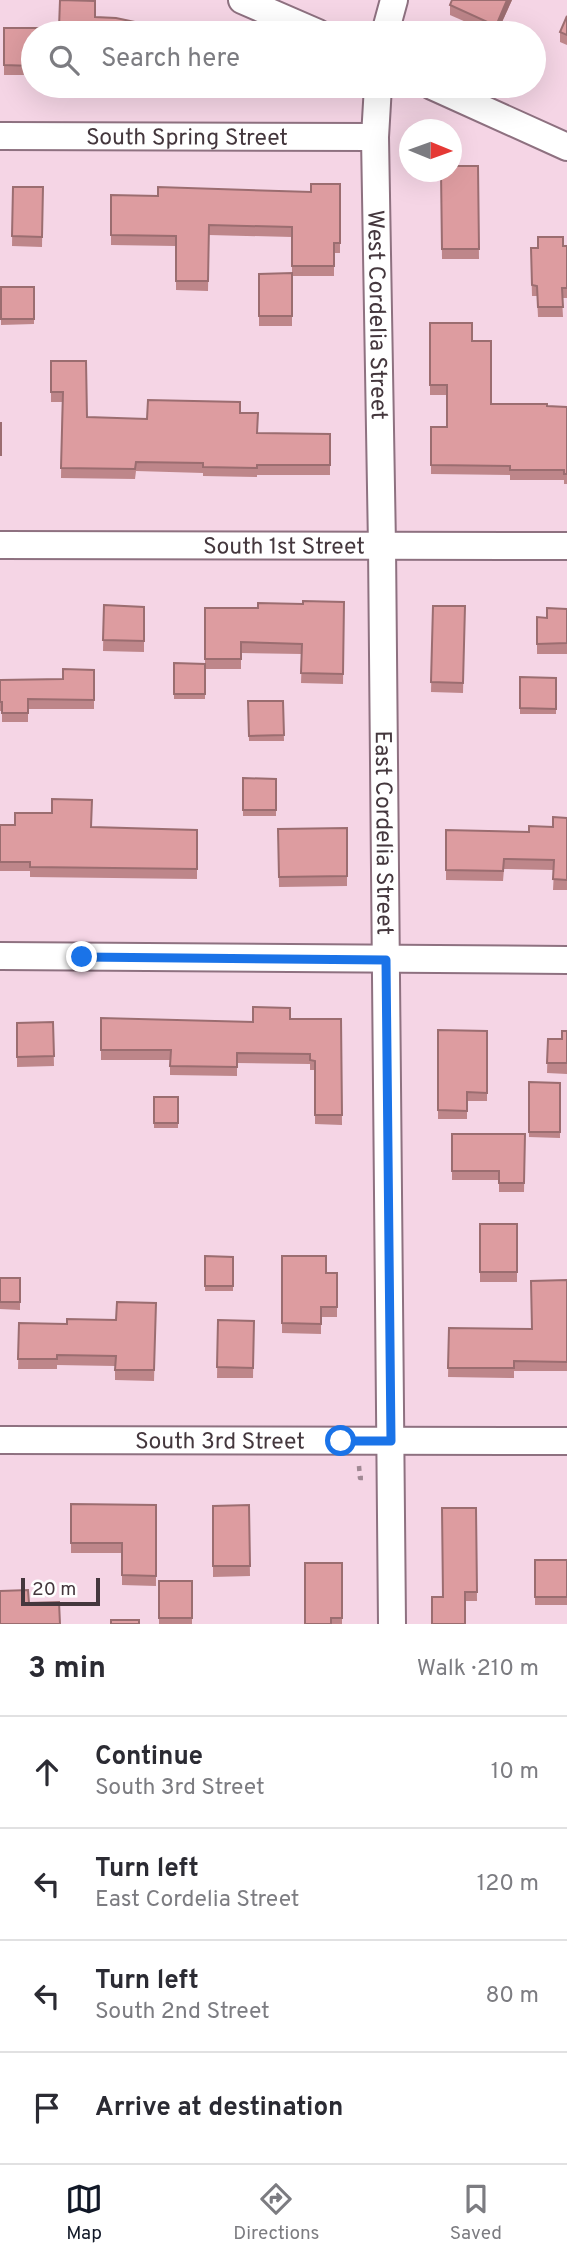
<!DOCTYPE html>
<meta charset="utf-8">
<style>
:root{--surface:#fff;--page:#f2f2f3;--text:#2b2b33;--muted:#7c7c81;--line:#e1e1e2;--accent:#111827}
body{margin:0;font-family:Overpass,sans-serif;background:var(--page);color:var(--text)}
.compass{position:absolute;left:399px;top:119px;width:63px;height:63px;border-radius:50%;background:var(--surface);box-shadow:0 7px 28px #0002;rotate:91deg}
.scale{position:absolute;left:21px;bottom:18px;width:79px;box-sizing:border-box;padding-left:7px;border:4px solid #44373d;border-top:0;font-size:19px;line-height:24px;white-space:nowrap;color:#44373d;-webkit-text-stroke:5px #fff;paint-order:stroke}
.stop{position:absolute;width:21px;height:21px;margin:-16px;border:5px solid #1a73e8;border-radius:50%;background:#fff}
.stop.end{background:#1a73e8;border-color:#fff;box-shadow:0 2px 7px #0008}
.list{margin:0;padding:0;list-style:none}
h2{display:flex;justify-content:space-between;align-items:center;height:91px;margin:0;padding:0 28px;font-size:30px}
h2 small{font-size:23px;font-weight:400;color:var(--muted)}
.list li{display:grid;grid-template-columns:46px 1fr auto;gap:21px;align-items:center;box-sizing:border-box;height:112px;padding:0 28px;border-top:2px solid var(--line)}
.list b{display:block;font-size:26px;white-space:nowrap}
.list p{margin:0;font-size:23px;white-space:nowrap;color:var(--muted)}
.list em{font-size:23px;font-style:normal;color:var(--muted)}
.icon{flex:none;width:38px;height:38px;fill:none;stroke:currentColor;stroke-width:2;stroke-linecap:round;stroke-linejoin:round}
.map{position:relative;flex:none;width:567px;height:1624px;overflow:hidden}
.search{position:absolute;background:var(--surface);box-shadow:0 7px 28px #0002;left:21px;right:21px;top:21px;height:77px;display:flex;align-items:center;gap:18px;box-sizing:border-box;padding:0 24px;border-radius:38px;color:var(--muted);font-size:26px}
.sheet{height:539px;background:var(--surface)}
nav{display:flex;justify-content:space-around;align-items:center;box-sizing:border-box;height:98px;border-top:2px solid var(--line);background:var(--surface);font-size:19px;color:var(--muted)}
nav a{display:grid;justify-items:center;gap:4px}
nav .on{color:var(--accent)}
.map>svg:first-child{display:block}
</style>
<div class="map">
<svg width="567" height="1624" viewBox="0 0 567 1624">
<rect width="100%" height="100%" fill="#f5d5e5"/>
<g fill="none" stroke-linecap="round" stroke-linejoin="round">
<!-- minor casing -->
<g stroke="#8e7180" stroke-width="30">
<g id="minor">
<path d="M 242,0 L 318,33"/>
<path d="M 385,33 L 394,0"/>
<path id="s1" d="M 378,86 L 375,137 L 382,546 L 392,1624"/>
<path d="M 432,86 L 567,147"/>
<path id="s2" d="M 0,136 L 375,137"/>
<path id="s3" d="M 0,545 L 567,546"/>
<path d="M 0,956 L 567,960"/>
<path id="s4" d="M 0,1440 L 567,1441"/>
</g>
</g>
<!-- path -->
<path stroke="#a08994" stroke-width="4.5" stroke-dasharray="5 5" stroke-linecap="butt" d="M 359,1466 L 360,1478 L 367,1478"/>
<!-- minor -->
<use href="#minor" stroke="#fff" stroke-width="26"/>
</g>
<!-- wall -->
<g fill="#be868a">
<path d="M 452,0 L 512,0 L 497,33 L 491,33 L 450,15 L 450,5 Z"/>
<path d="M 567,16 L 567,45 L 560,42 L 560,32 Z"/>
<path d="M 116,18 L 33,33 L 33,75 L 4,75 L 4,28 L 59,28 Z"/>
<path d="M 251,86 L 278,86 L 277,92 Z"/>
<path d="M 478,166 L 479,259 L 442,259 L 441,172 Z"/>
<path d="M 340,184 L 340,253 L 334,253 L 334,276 L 292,276 L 292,237 L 209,235 L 208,291 L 176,290 L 176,246 L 111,245 L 111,195 L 158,196 L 311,192 Z"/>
<path d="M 13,187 L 43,187 L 42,247 L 12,246 Z"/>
<path d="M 563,246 L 567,250 L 567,298 L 562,298 L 563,317 L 538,317 L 537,296 L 532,296 L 531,258 Z"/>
<path d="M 292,273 L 292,326 L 259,326 L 259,274 Z"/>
<path d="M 1,287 L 34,287 L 34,324 L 1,325 Z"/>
<path d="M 430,323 L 472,341 L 491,404 L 567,407 L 567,484 L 564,484 L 564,480 L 510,480 L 510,475 L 431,474 L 431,427 L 447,427 L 447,395 L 430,395 Z"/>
<path d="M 51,361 L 87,417 L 147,419 L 240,413 L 257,433 L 330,434 L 330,475 L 257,475 L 257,477 L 203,476 L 203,473 L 136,471 L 135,479 L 61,478 L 62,402 L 51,402 Z"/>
<path d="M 344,602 L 343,684 L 301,683 L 302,654 L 241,653 L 241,669 L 205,669 L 205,699 L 174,699 L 174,663 L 205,664 L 205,608 L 258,608 L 303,604 Z"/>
<path d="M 104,605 L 144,607 L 144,652 L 103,651 Z"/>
<path d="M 433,606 L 465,606 L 463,693 L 431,692 Z"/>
<path d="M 567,609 L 567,654 L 537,654 L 537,617 L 547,618 Z"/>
<path d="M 94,670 L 94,709 L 28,709 L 28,722 L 2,722 L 2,711 L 0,711 L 0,680 L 63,679 Z"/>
<path d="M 520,677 L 556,678 L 556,714 L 520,714 Z"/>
<path d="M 248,701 L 283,701 L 284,741 L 249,741 Z"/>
<path d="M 243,778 L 276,779 L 276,816 L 243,816 Z"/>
<path d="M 567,818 L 567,890 L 553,890 L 554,870 L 504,869 L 503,881 L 446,880 L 446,830 L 529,832 L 553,827 Z"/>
<path d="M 0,825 L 197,830 L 197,879 L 30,877 L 30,871 L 0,871 Z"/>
<path d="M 347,828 L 347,886 L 279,887 L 278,829 Z"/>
<path d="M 101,1018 L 253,1022 L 290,1019 L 341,1019 L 342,1125 L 315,1124 L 315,1070 L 310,1070 L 310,1064 L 237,1063 L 237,1076 L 170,1075 L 170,1060 L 101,1060 Z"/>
<path d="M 53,1022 L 54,1066 L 17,1067 L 17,1023 Z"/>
<path d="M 438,1030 L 487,1031 L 487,1101 L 467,1101 L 467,1119 L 438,1119 Z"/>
<path d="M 567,1031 L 567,1074 L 547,1073 L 548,1039 L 562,1039 Z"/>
<path d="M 529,1082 L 560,1083 L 560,1138 L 529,1137 Z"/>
<rect x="154" y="1097" width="24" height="31"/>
<path d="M 452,1134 L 525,1134 L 524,1192 L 499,1192 L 499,1180 L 452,1180 Z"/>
<rect x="480" y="1224" width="37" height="58"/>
<path d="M 205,1256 L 233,1257 L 233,1291 L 205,1291 Z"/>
<path d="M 282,1256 L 326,1273 L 337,1273 L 337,1317 L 321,1317 L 321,1334 L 282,1333 Z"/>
<path d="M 0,1278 L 20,1278 L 20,1310 L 0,1309 Z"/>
<path d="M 567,1280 L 567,1371 L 514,1371 L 514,1378 L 448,1377 L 449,1328 L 532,1329 Z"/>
<path d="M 156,1303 L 154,1381 L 115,1380 L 115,1366 L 57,1365 L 57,1369 L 18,1369 L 19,1323 L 67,1324 L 116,1320 Z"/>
<path d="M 218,1320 L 254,1321 L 253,1378 L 217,1378 Z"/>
<path d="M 71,1504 L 156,1505 L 156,1586 L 122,1585 L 122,1553 L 71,1553 Z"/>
<path d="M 249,1505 L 250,1576 L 213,1577 L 213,1506 Z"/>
<path d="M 476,1508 L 477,1601 L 465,1601 L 443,1597 Z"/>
<rect x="535" y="1560" width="32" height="45"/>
<path d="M 342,1563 L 342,1624 L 305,1624 Z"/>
<rect x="159" y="1581" width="33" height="43"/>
</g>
<!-- shaded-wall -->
<path fill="#9b6d70" d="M 507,0 L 512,0 L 497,33 L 496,33 L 496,26 Z"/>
<!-- building -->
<g fill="#dd9ca0" stroke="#9b6d70" stroke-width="2">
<path d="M 60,0 L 95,1 L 95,17 L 116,18 L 187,33 L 33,33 L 33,66 L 4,65 L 4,28 L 59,28 Z"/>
<path d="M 452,0 L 507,0 L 496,26 L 450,5 Z"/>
<path d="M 567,16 L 567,35 L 560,32 Z"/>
<path d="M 452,166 L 478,166 L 479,249 L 442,249 L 441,172 L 452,172 Z"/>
<path d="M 311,184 L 340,184 L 340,243 L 334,243 L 334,266 L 292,266 L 292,227 L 209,225 L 208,281 L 176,281 L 176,236 L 111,235 L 111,195 L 158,196 L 158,187 L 311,192 Z"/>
<path d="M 13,187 L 43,187 L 42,237 L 12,236 Z"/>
<path d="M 538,237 L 563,237 L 563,246 L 567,246 L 567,288 L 562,288 L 563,307 L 538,307 L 537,286 L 532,285 L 531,248 L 538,248 Z"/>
<path d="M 292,273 L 292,316 L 259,316 L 259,274 Z"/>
<rect x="1" y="287" width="33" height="32"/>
<path d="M 430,323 L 472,323 L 472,341 L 491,341 L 491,404 L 547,404 L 547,406 L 567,407 L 567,474 L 564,474 L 564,470 L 510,470 L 510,466 L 431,465 L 431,427 L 447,427 L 447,385 L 430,385 Z"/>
<path d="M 51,361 L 86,361 L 87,417 L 147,419 L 148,400 L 240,402 L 240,413 L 258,413 L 257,433 L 330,434 L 330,465 L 257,465 L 257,468 L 203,467 L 203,463 L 136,462 L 135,469 L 61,468 L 63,392 L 51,392 Z"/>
<rect x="0" y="423" width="1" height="32"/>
<path d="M 303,601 L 344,602 L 343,674 L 301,673 L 302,644 L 241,642 L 241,659 L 205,659 L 205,608 L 258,608 L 258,603 L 303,604 Z"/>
<path d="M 104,605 L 144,607 L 144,641 L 103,640 Z"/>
<path d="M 433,606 L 465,606 L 463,683 L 431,682 Z"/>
<path d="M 547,608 L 567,609 L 567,643 L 537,644 L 537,617 L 547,618 Z"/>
<path d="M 174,663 L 205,664 L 205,694 L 174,694 Z"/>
<path d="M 63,669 L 94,670 L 94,700 L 28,699 L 28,713 L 2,713 L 2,702 L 0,702 L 0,680 L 63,679 Z"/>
<path d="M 520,677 L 556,678 L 556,709 L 520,708 Z"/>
<path d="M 248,701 L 283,701 L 284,735 L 249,736 Z"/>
<path d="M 243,778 L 276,779 L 276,810 L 243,810 Z"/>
<path d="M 52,799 L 92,800 L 91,827 L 197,830 L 197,869 L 30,867 L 30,862 L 0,862 L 0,825 L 15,825 L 15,813 L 52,813 Z"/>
<path d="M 553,817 L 567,818 L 567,880 L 553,879 L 554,860 L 504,859 L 503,871 L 446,870 L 446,830 L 529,832 L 529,826 L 553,827 Z"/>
<path d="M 347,828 L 347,876 L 279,877 L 278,829 Z"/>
<path d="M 253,1007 L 290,1008 L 290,1019 L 341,1019 L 342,1115 L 315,1115 L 315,1061 L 310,1060 L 310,1054 L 237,1053 L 237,1067 L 170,1066 L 171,1050 L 101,1050 L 101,1018 L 253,1022 Z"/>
<path d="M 53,1022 L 54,1056 L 17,1057 L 17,1023 Z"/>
<path d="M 438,1030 L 487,1031 L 487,1093 L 467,1092 L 467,1111 L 438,1110 Z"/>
<path d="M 562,1031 L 567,1031 L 567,1063 L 547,1063 L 548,1039 L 562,1039 Z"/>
<path d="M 529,1082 L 560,1083 L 560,1132 L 529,1132 Z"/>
<rect x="154" y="1097" width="24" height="26"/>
<path d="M 452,1134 L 525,1134 L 524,1183 L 499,1183 L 499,1171 L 452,1171 Z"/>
<rect x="480" y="1224" width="37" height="48"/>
<path d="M 205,1256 L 233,1257 L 233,1286 L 205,1286 Z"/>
<path d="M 282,1256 L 326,1256 L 326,1273 L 337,1273 L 337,1307 L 321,1307 L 321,1324 L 282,1323 Z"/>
<rect x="0" y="1278" width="20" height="24"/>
<path d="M 567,1280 L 567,1362 L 514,1361 L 514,1368 L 448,1368 L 449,1328 L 532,1329 L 531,1281 Z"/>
<path d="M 117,1302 L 156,1303 L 154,1370 L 115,1370 L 116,1356 L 57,1355 L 57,1359 L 18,1359 L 19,1323 L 67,1324 L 67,1319 L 116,1320 Z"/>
<path d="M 218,1320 L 254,1321 L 253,1368 L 217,1367 Z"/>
<path d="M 71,1504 L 156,1505 L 156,1576 L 122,1575 L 122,1543 L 71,1543 Z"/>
<path d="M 249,1505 L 250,1566 L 213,1566 L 213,1506 Z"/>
<path d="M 442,1508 L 476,1508 L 477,1592 L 465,1592 L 465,1624 L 432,1624 L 432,1597 L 443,1597 Z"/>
<rect x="535" y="1560" width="32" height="37"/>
<path d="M 305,1563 L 342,1563 L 342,1618 L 331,1618 L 331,1624 L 305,1624 Z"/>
<rect x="159" y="1581" width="33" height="37"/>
<path d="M 28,1590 L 29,1603 L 59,1602 L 60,1624 L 0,1624 L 0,1591 Z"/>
<rect x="111" y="1620" width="28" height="4"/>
</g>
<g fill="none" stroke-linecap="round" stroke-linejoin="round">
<!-- route -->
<path stroke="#1a73e8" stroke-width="9" d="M 82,957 L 386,960 L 391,1441 L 341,1441"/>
</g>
<g text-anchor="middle" stroke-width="5" stroke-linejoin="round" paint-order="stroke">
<!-- street labels -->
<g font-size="23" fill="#44373d" stroke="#fff">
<text dy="8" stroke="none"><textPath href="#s2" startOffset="187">South Spring Street</textPath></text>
<text dy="8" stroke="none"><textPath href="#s1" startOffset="229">West Cordelia Street</textPath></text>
<text dy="8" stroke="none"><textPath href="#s3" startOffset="284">South 1st Street</textPath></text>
<text dy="8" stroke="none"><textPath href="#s1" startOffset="747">East Cordelia Street</textPath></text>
<text dy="8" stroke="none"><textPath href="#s4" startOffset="220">South 3rd Street</textPath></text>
</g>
</g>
</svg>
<svg class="compass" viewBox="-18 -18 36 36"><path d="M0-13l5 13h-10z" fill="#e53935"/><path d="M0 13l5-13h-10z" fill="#7c7c81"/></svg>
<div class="scale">20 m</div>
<div class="stop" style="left:341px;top:1441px"></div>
<div class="stop end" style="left:82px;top:957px"></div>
<div class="search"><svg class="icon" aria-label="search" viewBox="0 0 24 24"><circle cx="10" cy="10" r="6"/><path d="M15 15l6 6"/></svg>Search here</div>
</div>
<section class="sheet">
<h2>3 min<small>Walk · 210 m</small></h2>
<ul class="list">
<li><svg class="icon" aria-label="ahead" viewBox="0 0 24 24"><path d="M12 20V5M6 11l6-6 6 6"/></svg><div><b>Continue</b><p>South 3rd Street</p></div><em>10 m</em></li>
<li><svg class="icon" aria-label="left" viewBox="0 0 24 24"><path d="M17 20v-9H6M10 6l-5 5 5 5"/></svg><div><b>Turn left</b><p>East Cordelia Street</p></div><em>120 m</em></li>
<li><svg class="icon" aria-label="left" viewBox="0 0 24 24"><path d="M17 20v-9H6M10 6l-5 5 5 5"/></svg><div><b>Turn left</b><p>South 2nd Street</p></div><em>80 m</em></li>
<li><svg class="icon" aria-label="arrive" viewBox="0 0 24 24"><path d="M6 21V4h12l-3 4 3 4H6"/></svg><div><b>Arrive at destination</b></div></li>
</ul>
</section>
<nav>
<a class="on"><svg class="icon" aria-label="map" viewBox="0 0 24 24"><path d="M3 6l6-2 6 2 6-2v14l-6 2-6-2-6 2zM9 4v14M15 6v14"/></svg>Map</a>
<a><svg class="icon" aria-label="directions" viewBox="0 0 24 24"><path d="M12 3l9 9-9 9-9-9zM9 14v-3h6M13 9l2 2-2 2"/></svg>Directions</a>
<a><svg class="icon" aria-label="saved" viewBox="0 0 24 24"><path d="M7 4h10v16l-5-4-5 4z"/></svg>Saved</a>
</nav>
